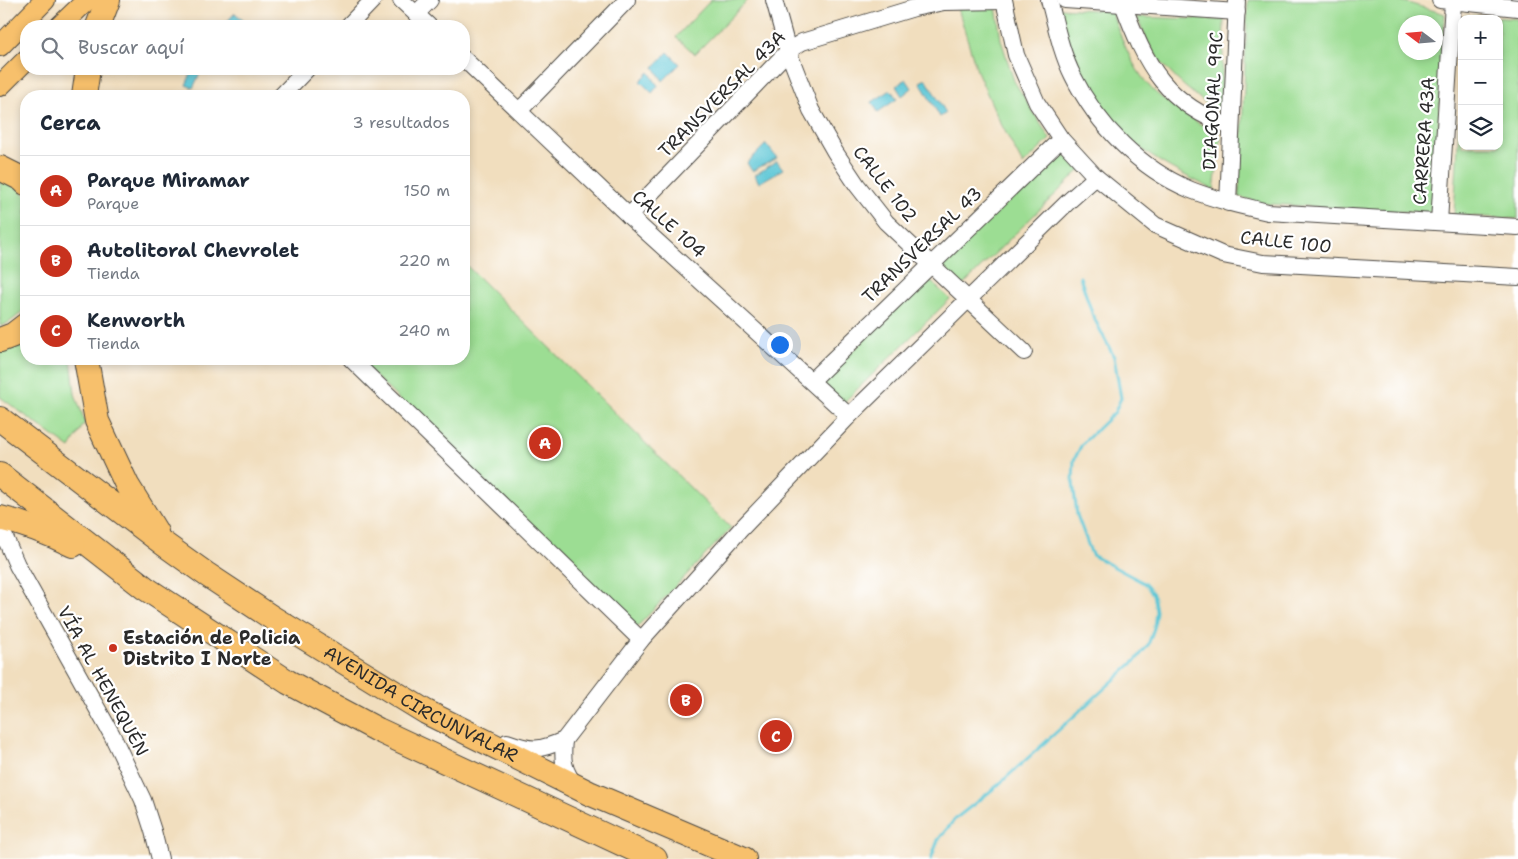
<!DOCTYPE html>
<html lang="es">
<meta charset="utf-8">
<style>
:root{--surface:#fff;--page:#f6f6f7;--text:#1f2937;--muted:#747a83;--line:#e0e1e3;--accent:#c8321e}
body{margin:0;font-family:"Shantell Sans",sans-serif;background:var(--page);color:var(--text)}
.controls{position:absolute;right:15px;top:15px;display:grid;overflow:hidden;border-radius:10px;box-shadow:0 2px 8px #0003}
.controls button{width:45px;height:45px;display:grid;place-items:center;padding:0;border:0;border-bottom:1px solid var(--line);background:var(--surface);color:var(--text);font:25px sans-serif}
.compass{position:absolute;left:1398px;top:15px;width:45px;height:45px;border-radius:50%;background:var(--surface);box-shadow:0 2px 8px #0003;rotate:286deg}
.you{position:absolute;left:779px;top:344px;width:18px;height:18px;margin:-12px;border:4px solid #fff;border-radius:50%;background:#1a73e8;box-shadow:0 0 0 8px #1a73e833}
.badge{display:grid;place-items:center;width:32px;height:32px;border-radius:50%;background:var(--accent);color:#fff;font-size:16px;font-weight:700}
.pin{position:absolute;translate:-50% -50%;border:2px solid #fff;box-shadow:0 1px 5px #0006}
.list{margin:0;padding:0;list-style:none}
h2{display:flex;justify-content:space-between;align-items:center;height:65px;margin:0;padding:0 20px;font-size:21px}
h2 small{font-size:16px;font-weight:400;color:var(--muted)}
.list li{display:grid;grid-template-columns:32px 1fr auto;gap:15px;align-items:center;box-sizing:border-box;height:70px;padding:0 20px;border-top:1px solid var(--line)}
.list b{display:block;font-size:19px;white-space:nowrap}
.list p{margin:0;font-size:16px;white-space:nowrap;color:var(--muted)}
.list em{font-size:16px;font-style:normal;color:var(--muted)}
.icon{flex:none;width:28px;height:28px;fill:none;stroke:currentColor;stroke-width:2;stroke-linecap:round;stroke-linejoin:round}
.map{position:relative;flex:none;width:1518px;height:859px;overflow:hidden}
.search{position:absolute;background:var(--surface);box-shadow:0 2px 8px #0003;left:20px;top:20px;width:450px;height:55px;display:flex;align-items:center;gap:12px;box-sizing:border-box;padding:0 18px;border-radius:20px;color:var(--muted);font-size:19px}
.panel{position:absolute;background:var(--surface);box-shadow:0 2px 8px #0003;left:20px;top:90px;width:450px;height:275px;border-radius:20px}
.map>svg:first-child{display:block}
</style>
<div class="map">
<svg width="1518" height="859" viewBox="0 0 1518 859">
<rect width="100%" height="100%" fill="#fff"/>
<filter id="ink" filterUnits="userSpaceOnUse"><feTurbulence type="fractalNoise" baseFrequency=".02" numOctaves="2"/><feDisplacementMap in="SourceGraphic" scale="10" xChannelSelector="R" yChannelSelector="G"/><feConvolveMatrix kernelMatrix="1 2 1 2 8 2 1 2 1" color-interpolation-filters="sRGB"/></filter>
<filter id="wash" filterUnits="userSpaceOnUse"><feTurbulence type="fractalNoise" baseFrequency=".0096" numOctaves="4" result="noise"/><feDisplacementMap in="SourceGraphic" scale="20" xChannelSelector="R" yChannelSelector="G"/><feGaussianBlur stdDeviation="1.12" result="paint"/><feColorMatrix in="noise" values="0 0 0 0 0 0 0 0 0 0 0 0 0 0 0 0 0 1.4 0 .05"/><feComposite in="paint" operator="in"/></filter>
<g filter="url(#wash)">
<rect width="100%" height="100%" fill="#f1debe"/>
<!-- green -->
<g fill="#9cdd93" stroke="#64845f" fill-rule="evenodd">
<path d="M 711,0 L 748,0 L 695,54 L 676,37 Z"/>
<path d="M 1248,0 L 1398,0 L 1445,14 L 1433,213 L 1268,204 L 1239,197 ZM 1406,22 L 1436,22 L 1436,52 L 1406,52 Z"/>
<path d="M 957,5 L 996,6 L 1001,40 L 1014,81 L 1050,139 L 1023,165 L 998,118 L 977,71 Z"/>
<path d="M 1060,8 L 1111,11 C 1122,39 1133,72 1156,93 C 1176,110 1198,123 1221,136 L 1214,190 C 1187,176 1155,162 1132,141 C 1094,106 1071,58 1060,8 Z"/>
<path d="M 1465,15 L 1518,19 L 1518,219 L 1454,215 L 1462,73 L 1462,146 L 1499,146 L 1499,19 L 1465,19 Z"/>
<path d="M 1137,17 L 1224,20 L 1221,113 C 1195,96 1172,79 1154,52 C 1147,42 1142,28 1137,17 Z"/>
<path d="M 1060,150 L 1080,170 L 962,286 L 942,266 Z"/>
<path d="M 0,178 L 19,189 L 26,196 L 26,307 C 19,315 11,323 0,326 Z"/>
<path d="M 464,263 L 731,528 L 636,628 L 357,359 L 464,359 Z"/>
<path d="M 927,278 L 950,299 L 842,404 L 820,383 Z"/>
<path d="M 26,337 L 26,359 L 71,359 L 75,394 L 85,422 L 70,448 L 0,397 L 0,349 Z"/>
</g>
<!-- water -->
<g fill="#5bc6d5" stroke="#437880">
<path d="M 235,13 L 244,21 L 239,26 L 223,26 Z"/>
<path d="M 668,52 L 680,64 L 663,81 L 654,67 Z"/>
<path d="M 193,69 L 202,69 L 193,88 L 186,85 Z"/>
<path d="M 649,72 L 658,86 L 652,93 L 640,81 Z"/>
<path d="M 906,79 L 912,88 L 902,96 L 896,86 Z"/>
<path d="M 926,79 L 946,113 L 940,117 L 920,82 Z"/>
<path d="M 891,90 L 897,99 L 878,112 L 872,102 Z"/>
<path d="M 766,144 L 777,158 L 752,171 L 747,163 Z"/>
<path d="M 777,161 L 783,169 L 759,183 L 755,175 Z"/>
</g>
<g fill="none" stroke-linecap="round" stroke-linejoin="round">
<!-- stream -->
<path stroke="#5bc6d5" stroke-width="3" d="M 931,859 L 938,840 L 955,819 L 997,786 L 1136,660 L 1148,645 L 1154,628 L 1156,611 L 1153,594 L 1144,583 L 1092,555 L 1077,515 L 1073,482 L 1074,460 L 1082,444 L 1115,412 L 1121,398 L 1114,357 L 1093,316 L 1080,277"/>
</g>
</g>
<g filter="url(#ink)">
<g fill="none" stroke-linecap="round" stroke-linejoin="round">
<!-- minor casing -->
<g stroke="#494641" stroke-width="18">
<g id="minor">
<path d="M 401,0 L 429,26"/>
<path d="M 774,0 L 788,51 L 811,110 L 835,152 L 857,185 L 886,222 L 1024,352"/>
<path d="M 1004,0 L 1016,55 L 1037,103 L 1061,139 L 1096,177 L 1155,225 L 1223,255 L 1263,263 L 1518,277"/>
<path d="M 1049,0 C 1056,26 1061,52 1073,76 C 1097,125 1140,169 1191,190 C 1216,200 1242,206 1268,212 L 1518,227"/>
<path d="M 1065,0 L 1237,12"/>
<path d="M 1440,0 L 1518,8"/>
<path d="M 1123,4 C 1146,66 1166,104 1231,127"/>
<path d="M 416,14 L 430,0"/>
<path d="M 348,26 L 373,0"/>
<path d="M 464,59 L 629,216 L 849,416"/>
<path d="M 281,96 L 307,69"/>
<path d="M 519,111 L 627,0"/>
<path d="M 1228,203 L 1237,0"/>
<path d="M 629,216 L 788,51 L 802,42 L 914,8 L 944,2 L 1004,1"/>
<path d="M 1439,222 L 1453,3"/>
<path d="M 351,359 L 641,640"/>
<path d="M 811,381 L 1061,139"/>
<path d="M 0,526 L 17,565 L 112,735 L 143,800 L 153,831 L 160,859"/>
<path d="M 564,740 C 562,761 563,769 576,787"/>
<path d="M 507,742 C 532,751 539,751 564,740 L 641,640 L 741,529 L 849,416 L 1070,200 L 1096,177"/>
</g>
</g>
<!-- major casing -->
<g stroke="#494641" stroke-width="22">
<g id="major">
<path d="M 60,26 L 87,0"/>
<path d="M 0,46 L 45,0"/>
<path d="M 0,86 L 26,60"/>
</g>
</g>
<!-- highway casing -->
<g stroke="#494641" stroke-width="26">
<g id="highway">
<path d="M 98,26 L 108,0"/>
<path d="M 84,96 L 88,69"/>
<path d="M 0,168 L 22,179 L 26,183"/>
<path d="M 0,340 L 13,335 L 26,325"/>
<path d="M 86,359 L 97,421 L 127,485 L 156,532"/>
<path id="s1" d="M 0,419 L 164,544 L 206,574 L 271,617 L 426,712 L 589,793 L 744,859"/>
<path d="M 0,475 L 145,588 L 288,682 L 378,730 L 655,859"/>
<path d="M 0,518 C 26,524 49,533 73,545"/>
</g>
</g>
<!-- minor -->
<use href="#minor" stroke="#fff" stroke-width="16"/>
<!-- major -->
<use href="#major" stroke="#f7c06c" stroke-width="20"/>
<!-- highway -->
<use href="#highway" stroke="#f7c06c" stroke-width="24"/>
</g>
</g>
<!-- markers -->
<circle fill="#c8321e" stroke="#fff" stroke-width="2" cx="113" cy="648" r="5"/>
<g text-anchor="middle" stroke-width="4.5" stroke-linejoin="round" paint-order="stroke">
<!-- street labels -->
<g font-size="18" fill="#2b2b2b" stroke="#fff">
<text transform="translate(722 94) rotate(-45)" y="6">TRANSVERSAL 43A</text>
<text transform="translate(1213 101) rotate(-87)" y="6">DIAGONAL 99C</text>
<text transform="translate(1424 141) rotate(-86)" y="6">CARRERA 43A</text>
<text transform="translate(885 184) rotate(52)" y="6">CALLE 102</text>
<text transform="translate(669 224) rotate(42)" y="6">CALLE 104</text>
<text transform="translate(1286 242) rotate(6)" y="6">CALLE 100</text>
<text transform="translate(922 245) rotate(-44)" y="6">TRANSVERSAL 43</text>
<text transform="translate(103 681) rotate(61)" y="6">VÍA AL HENEQUÉN</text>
<text dy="6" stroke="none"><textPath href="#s1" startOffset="509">AVENIDA CIRCUNVALAR</textPath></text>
</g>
<!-- poi labels -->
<g font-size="18" font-weight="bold" fill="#2b2b2b" stroke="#fff" text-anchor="start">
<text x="123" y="644">Estación de Policia<tspan x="123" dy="21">Distrito I Norte</tspan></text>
</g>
</g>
</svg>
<div class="controls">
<button>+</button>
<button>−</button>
<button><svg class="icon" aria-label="layers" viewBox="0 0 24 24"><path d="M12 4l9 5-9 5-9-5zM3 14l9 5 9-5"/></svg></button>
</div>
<svg class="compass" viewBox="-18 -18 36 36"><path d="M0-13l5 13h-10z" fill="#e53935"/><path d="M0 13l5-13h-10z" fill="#747a83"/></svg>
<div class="you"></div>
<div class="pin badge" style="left:545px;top:443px">A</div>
<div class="pin badge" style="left:686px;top:700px">B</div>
<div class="pin badge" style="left:776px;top:736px">C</div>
<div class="search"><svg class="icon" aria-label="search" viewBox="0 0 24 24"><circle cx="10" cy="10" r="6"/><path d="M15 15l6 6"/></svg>Buscar aquí</div>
<section class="panel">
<h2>Cerca<small>3 resultados</small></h2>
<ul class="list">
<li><span class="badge">A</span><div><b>Parque Miramar</b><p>Parque</p></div><em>150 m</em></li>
<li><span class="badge">B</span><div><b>Autolitoral Chevrolet</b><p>Tienda</p></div><em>220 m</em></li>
<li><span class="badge">C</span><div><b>Kenworth</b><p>Tienda</p></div><em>240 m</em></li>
</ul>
</section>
</div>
